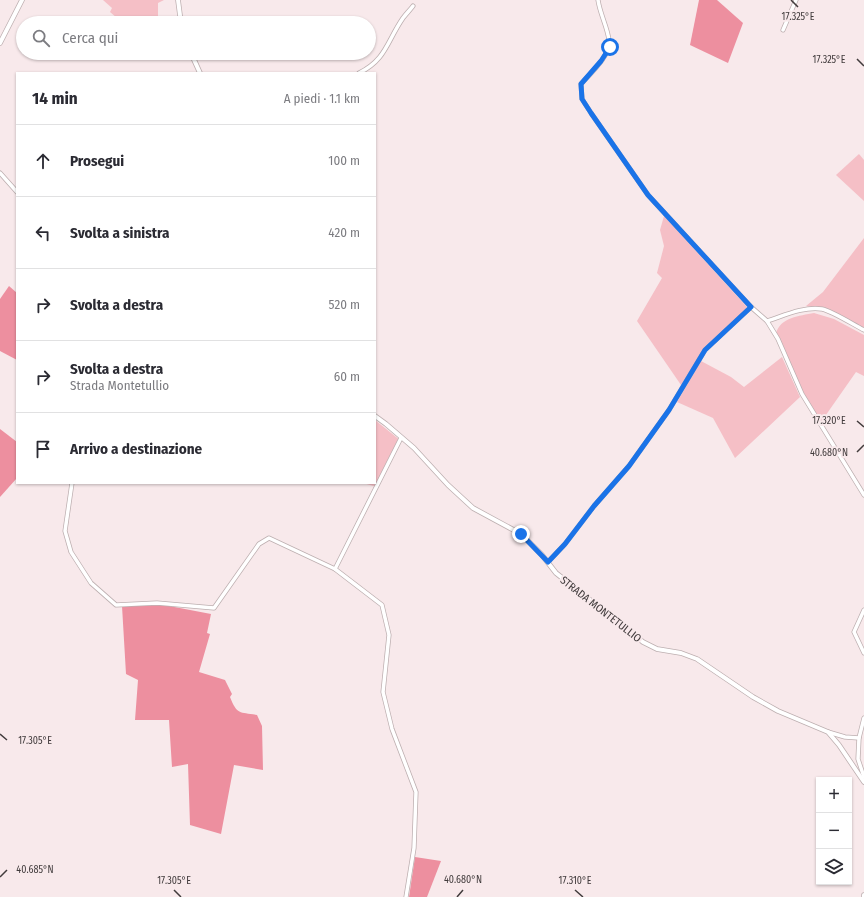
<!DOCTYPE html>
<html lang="it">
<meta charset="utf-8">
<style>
:root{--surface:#fff;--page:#f7f7f7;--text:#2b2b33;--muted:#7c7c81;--line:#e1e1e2}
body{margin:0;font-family:"Fira Sans Condensed",sans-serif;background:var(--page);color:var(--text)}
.controls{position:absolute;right:12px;bottom:12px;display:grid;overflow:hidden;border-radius:0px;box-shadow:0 1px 3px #0004}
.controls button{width:36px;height:36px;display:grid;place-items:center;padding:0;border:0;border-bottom:1px solid var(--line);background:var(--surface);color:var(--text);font:20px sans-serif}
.stop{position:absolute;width:12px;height:12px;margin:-9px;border:3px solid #1a73e8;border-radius:50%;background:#fff}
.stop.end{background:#1a73e8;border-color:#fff;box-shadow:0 1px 4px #0008}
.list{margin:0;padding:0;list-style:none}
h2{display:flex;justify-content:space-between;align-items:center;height:52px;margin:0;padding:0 16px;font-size:17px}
h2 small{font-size:13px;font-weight:400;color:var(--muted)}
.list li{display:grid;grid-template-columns:26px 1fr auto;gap:12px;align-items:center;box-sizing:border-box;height:72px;padding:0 16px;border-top:1px solid var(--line)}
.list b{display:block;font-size:15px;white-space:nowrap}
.list p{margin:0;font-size:13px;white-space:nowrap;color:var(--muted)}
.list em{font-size:13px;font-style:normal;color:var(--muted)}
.icon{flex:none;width:22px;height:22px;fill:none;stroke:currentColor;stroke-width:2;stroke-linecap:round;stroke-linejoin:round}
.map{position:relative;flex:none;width:864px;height:897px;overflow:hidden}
.search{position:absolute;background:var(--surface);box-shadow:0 1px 3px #0004;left:16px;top:16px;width:360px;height:44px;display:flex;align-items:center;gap:10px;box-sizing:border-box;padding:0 14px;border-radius:22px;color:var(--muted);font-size:15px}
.panel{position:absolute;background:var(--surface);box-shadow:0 1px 3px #0004;left:16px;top:72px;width:360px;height:412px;border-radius:0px}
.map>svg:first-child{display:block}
</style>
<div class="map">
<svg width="864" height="897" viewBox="0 0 864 897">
<rect width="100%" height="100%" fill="#f8e9eb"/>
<!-- green -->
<g fill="#f5bfc6">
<path d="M 103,0 L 164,0 L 158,3 L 158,23 L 123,23 L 110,12 L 112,8 Z"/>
<path d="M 859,154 L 864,160 L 864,201 L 836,175 Z"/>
<path d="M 664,216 L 747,307 L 745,311 L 707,346 L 681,385 L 637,321 L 662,278 L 657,273 L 664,246 L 660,230 Z"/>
<path d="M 864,238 L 864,329 L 827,310 L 806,306 L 823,292 Z"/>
<path d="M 814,313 L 834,319 L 864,335 L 864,376 L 856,372 L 821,422 L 793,378 L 776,333 C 781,317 799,316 814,313 Z"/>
<path d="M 782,357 L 800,397 L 735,458 L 713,418 L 677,402 L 701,361 L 731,377 L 744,387 Z"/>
<path d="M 375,420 L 401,441 L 377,487 L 363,483 L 375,483 Z"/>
</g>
<!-- forest -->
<g fill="#ed8f9f">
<path d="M 699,0 L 717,0 L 743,23 L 728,63 L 690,45 Z"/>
<path d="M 9,286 L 17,293 L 17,360 L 0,351 L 0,299 Z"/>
<path d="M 0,429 L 17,442 L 17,478 L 0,497 Z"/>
<path d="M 164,605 L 211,614 L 207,633 L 210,634 L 199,672 L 225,680 L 232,694 L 230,697 C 237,715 240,712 257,715 L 262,726 L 263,770 L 234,765 L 221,834 L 190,825 L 188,764 L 172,767 L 169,720 L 135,720 L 138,680 L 126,674 L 122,606 Z"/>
<path d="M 415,857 L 441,861 L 427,897 L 409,897 Z"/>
</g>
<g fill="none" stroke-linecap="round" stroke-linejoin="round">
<!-- minor casing -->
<g stroke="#bdafb0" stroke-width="5">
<g id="minor">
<path d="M 598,0 C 600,14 607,26 609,40 C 612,54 590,74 581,84 L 582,99 L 591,113 L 648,195 L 751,307 L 767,321 L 778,339 L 802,394 L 864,495"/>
<path d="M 783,30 L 796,0"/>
<path d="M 359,73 C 386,60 387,41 403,18 C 406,14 410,10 413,6"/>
<path d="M 0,173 L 17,192"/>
<path d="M 767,321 C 783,316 804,306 822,309 C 832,311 854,325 864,330"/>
<path d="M 72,483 L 65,531 L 71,552 L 91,583 L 116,605 L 157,603 L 214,608 L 259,544 L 269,538 L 335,569 L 382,605 L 389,635 L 383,692 L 392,729 L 416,792 L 414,848 L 406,897"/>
<path d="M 548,562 L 565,544 L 594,506 L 629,466 L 669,410 L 705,350 L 751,307"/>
<path d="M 335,569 L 401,438"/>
<path d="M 864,610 L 854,632 L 864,653"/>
<path d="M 864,718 L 859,738 L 858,759 L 864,777"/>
<path d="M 828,732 L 845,737 L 859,738"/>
</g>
</g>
<!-- tertiary casing -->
<g stroke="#bdafb0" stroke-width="5.5">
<g id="tertiary">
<path d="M 178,0 L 181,23"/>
<path d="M 0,43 L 22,0"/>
<path d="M 191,53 L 200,73"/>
<path d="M 375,416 L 386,424 L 414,448 L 448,485 L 473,508 L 521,534 L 542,555 L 556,573 L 643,642 L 657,649 L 681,653 L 697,659 L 753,697 L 778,711 L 828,732 L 839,745 L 864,782"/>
<path d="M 864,897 L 864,895"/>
</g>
</g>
<!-- minor -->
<use href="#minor" stroke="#fff" stroke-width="3.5"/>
<!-- tertiary -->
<use href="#tertiary" stroke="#fff" stroke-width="4"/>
</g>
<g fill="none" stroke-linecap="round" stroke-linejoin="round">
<!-- route -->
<path stroke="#1a73e8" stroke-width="5" d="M 521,534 L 548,562 L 565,544 L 594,506 L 629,466 L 669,410 L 705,350 L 751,307 L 648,195 L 591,113 L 582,99 L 581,84 L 601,61 L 610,47"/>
</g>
<!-- ticks -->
<path fill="none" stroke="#413b3c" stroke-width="1.5" d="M 791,0 L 798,7M 857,59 L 864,66M 857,421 L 864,427M 857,452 L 864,445M 0,734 L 7,740M 0,877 L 7,870M 174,890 L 181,897M 575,890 L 583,897M 457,897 L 463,890"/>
<g text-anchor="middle" stroke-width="4" stroke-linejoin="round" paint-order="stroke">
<!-- street labels -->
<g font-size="11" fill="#413b3c" stroke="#f8e9eb">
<text transform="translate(601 609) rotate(38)" y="4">STRADA MONTETULLIO</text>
</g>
</g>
<g font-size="10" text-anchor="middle" fill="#413b3c" stroke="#f8e9eb" stroke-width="4" stroke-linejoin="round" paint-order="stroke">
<text x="798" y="20">17.325°E</text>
<text x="829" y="63">17.325°E</text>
<text x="829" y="424">17.320°E</text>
<text x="829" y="456">40.680°N</text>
<text x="35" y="744">17.305°E</text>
<text x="35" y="873">40.685°N</text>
<text x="463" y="883">40.680°N</text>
<text x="174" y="884">17.305°E</text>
<text x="575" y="884">17.310°E</text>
</g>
</svg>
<div class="controls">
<button>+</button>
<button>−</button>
<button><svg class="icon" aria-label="layers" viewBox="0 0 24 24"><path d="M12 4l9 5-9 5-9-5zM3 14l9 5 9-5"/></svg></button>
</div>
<div class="stop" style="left:610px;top:47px"></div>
<div class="stop end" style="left:521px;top:534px"></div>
<div class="search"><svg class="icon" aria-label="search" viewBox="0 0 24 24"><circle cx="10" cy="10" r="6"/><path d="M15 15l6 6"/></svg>Cerca qui</div>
<section class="panel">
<h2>14 min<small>A piedi · 1.1 km</small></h2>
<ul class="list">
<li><svg class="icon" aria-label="ahead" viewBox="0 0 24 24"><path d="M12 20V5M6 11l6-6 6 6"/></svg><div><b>Prosegui</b></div><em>100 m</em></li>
<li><svg class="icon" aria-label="left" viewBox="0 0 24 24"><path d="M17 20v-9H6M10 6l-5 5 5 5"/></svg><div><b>Svolta a sinistra</b></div><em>420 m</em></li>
<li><svg class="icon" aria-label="right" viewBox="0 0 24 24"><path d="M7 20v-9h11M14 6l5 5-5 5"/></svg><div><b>Svolta a destra</b></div><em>520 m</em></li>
<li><svg class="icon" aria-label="right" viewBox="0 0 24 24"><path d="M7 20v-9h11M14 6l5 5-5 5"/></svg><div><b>Svolta a destra</b><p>Strada Montetullio</p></div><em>60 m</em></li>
<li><svg class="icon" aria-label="arrive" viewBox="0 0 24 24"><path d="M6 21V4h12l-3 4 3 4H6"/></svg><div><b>Arrivo a destinazione</b></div></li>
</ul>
</section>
</div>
